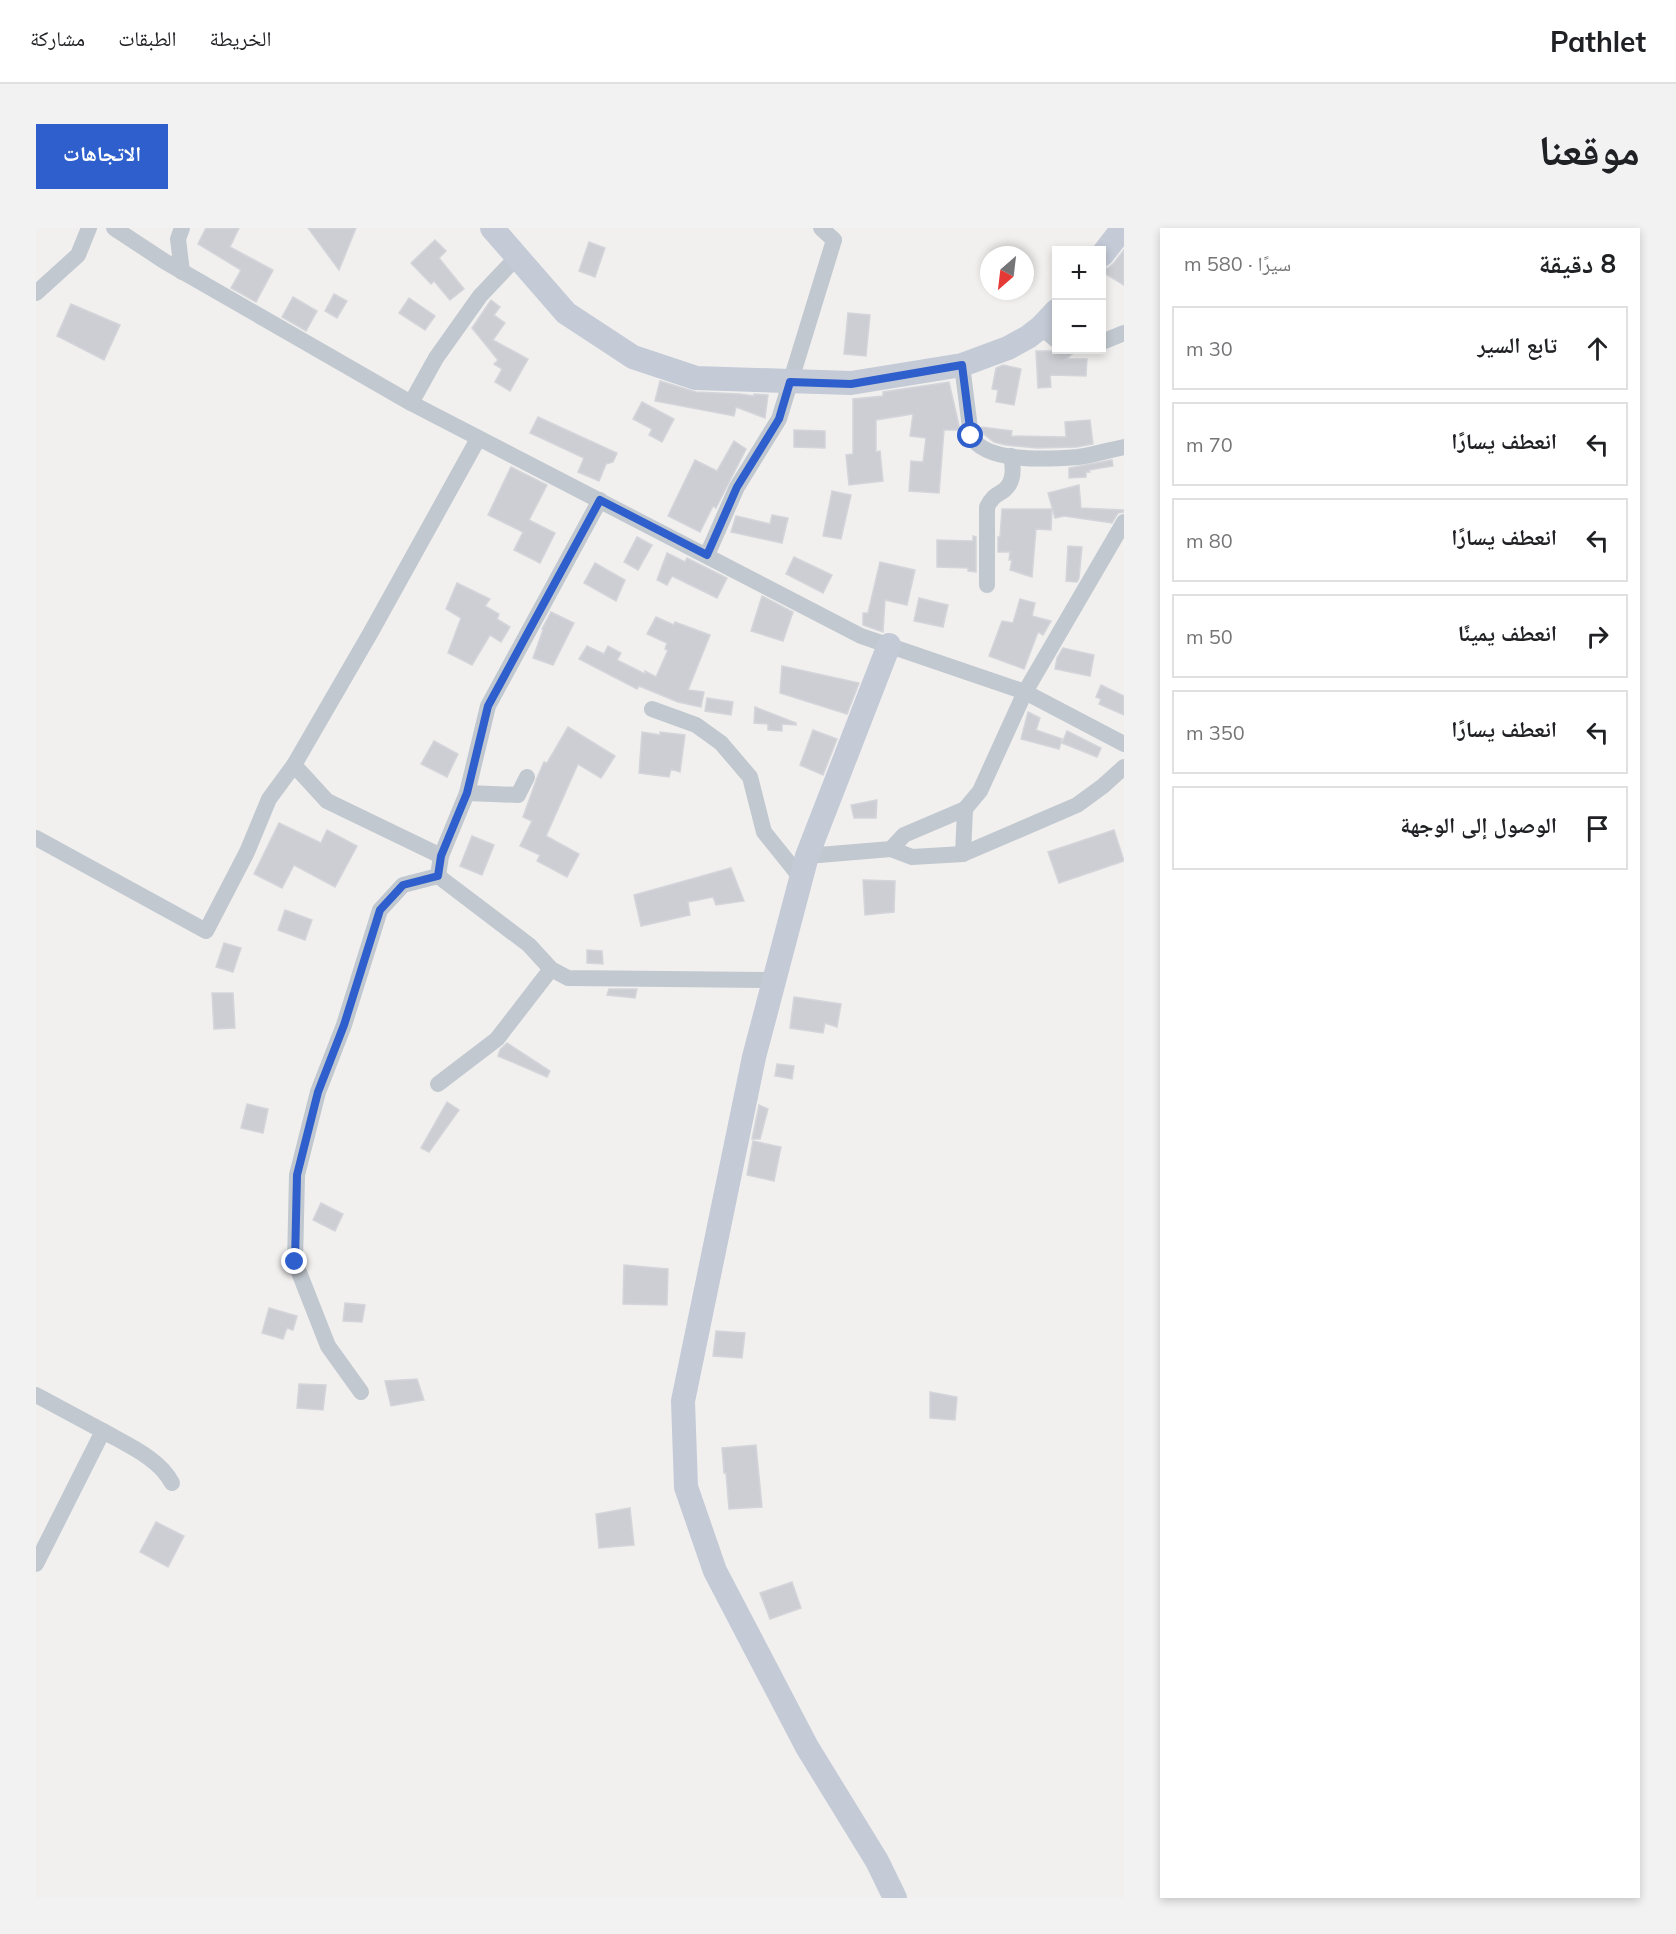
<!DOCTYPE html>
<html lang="ar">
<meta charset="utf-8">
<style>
:root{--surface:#fff;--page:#f2f2f2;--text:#202124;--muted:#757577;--line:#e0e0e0;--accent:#2e5fcc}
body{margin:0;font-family:Mulish,"Noto Naskh Arabic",sans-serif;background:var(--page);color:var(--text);direction:rtl}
.controls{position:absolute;right:18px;top:18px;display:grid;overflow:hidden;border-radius:0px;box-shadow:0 3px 9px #0003}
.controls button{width:54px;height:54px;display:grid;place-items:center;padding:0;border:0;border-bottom:2px solid var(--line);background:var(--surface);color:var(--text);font:30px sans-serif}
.compass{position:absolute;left:944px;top:18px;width:54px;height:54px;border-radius:50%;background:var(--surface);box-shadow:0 3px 9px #0003;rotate:208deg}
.stop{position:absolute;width:18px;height:18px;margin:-14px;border:4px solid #2e5fcc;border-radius:50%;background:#fff}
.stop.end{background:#2e5fcc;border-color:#fff;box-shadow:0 2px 6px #0008}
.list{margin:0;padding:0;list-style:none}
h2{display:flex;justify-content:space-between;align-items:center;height:78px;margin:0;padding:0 24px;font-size:26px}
h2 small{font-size:20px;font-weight:400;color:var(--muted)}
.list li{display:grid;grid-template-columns:39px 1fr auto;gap:18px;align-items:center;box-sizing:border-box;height:84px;margin:0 12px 12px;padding:0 12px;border:2px solid var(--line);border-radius:0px}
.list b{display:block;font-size:22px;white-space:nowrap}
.list em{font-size:20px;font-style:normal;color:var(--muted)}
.icon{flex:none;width:33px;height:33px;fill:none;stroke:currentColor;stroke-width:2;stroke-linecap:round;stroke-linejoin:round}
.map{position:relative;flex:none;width:1088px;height:1670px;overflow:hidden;direction:ltr;border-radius:0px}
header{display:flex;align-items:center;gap:36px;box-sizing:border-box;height:84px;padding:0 30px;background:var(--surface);border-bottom:2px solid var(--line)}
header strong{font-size:28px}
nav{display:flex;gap:33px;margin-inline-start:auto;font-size:21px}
.intro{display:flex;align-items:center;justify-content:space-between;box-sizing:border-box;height:144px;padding:0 36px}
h1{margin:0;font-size:42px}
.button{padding:15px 27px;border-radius:0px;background:var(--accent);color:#fff;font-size:21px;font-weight:700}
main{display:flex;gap:36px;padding:0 36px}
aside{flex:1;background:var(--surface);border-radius:0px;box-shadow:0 3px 9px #0003}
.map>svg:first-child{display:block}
</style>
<header>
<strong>Pathlet</strong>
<nav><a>الخريطة</a><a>الطبقات</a><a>مشاركة</a></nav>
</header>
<div class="intro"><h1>موقعنا</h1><a class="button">الاتجاهات</a></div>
<main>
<aside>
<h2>8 دقيقة<small>سيرًا · 580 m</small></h2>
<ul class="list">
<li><svg class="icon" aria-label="ahead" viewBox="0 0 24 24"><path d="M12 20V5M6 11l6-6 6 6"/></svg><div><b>تابع السير</b></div><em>30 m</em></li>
<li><svg class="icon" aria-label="left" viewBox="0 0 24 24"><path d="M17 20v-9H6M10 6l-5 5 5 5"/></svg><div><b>انعطف يسارًا</b></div><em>70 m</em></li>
<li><svg class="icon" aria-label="left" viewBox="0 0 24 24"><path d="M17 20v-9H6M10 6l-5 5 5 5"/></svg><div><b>انعطف يسارًا</b></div><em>80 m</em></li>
<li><svg class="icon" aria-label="right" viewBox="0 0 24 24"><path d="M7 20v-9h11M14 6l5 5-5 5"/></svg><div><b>انعطف يمينًا</b></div><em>50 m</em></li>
<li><svg class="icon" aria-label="left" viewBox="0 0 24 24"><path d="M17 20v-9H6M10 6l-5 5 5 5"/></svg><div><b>انعطف يسارًا</b></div><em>350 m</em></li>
<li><svg class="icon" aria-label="arrive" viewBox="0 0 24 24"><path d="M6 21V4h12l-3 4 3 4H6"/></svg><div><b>الوصول إلى الوجهة</b></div></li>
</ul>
</aside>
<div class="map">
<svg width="1088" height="1670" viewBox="0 0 1088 1670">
<rect width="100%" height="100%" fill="#f1f0ef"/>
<!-- building -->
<g fill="#cdced3" stroke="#d4d5da" stroke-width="1.5">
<path d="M 170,0 L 203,0 L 194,19 L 237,42 L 220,74 L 195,60 L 205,42 L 162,16 Z"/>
<path d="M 272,0 L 320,0 L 303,42 Z"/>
<path d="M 399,12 L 410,23 L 403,30 L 428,61 L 414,72 L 398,53 L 395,56 L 375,35 Z"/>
<path d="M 553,14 L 569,20 L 559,49 L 543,43 Z"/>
<path d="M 1088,22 L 1088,57 L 1065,43 L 1065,41 L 1072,40 L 1077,36 Z"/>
<path d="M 298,66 L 311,73 L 301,90 L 289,83 Z"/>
<path d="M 257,69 L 281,83 L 270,103 L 246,89 Z"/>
<path d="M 373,70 L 399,88 L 389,102 L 363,85 Z"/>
<path d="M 455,72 L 464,79 L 458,87 L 469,95 L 457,112 L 492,131 L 474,163 L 459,154 L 466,141 L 458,136 L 462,132 L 436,100 Z"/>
<path d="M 35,76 L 84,97 L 68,132 L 21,108 Z"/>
<path d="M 812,85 L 834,87 L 830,128 L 808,126 Z"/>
<path d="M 1000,123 L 1040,123 L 1030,131 L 1051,131 L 1050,148 L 1014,147 L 1015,159 L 1002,160 Z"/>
<path d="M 967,137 L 985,141 L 978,177 L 960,174 L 962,162 L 956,161 L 960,140 Z"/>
<path d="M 624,153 L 660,164 L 704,166 L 718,168 L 718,166 L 732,167 L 729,190 L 700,179 L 698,188 L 619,173 Z"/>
<path d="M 913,154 L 924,202 L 908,202 L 903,265 L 873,263 L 875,233 L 887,234 L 890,210 L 874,208 L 877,186 L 840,192 L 840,224 L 844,223 L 847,253 L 813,257 L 810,227 L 817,226 L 817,171 L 847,168 L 847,164 Z"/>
<path d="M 606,174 L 638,191 L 626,214 L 613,207 L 616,201 L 597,191 Z"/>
<path d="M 502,189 L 581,225 L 577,234 L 570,236 L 563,253 L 542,244 L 548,230 L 494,205 Z"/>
<path d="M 1054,192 L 1057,216 L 1041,219 L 1001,220 L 970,217 L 958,214 L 945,204 L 946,199 L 976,203 L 975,208 L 1030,209 L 1029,194 Z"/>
<path d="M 758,202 L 789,203 L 789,220 L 758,219 Z"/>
<path d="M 698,213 L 710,221 L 680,280 L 677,278 L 664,304 L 632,288 L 659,232 L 681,243 Z"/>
<path d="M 1076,232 L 1077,238 L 1053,242 L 1054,244 L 1050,244 L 1050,249 L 1033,250 L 1033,240 Z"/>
<path d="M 475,239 L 511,257 L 493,292 L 519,305 L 504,335 L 478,322 L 487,304 L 452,287 Z"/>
<path d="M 1043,257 L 1045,280 L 1088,282 L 1088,284 L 1082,285 L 1076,295 L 1028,288 L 1019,290 L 1012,265 Z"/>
<path d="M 796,263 L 815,267 L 805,311 L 787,308 Z"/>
<path d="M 966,281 L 1016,281 L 1015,302 L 1000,301 L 996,349 L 974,342 L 976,332 L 973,332 L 974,324 L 962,324 L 962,309 L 964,309 Z"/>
<path d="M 736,287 L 752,290 L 746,315 L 695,304 L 700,288 L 734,296 Z"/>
<path d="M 937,308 L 940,309 L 940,344 L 932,343 L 932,340 L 901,339 L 901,312 L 937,313 Z"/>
<path d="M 601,309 L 616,317 L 602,342 L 588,334 Z"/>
<path d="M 1032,318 L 1046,319 L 1043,350 L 1041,354 L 1030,353 Z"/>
<path d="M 631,325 L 649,334 L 651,330 L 691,350 L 681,370 L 636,348 L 631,357 L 621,352 Z"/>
<path d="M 758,329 L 796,347 L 787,365 L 750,346 Z"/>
<path d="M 844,334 L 879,342 L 871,377 L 849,372 L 847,404 L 827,397 L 827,385 L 832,385 Z"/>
<path d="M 559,335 L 589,352 L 580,373 L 548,355 Z"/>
<path d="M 421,355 L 454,371 L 449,378 L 463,386 L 461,391 L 474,399 L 465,414 L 454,407 L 436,437 L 412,425 L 425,390 L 410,381 Z"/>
<path d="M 726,368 L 757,384 L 747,413 L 715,403 Z"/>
<path d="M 883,370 L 912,377 L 907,399 L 878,393 Z"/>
<path d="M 984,371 L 999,375 L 996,388 L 1015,393 L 1007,407 L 1002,404 L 988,441 L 953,428 L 966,393 L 977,395 Z"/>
<path d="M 515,384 L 538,395 L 517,437 L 497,430 L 507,402 L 506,401 Z"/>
<path d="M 620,389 L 638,397 L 639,394 L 674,407 L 652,462 L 668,464 L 665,479 L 642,474 L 603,458 L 601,461 L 543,431 L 551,418 L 568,426 L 572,418 L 585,425 L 581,432 L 609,446 L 609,443 L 620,449 L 632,422 L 629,421 L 631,415 L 611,406 Z"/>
<path d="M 1027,420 L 1058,427 L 1054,448 L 1019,441 L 1021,430 Z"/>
<path d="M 746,438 L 823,455 L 811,486 L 744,465 Z"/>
<path d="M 1065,457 L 1088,468 L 1088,487 L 1063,476 L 1065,471 L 1060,469 Z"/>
<path d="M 671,470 L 697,474 L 695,487 L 669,483 Z"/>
<path d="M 719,479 L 760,495 L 760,497 L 746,496 L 746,503 L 732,502 L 732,496 L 718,495 Z"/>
<path d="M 992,484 L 1004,490 L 1000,502 L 1026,511 L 1023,521 L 985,511 Z"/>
<path d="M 532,499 L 579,528 L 565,550 L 542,536 L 510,608 L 543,626 L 531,649 L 501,633 L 504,627 L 484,618 L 496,593 L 487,589 L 501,550 L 508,534 L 511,535 Z"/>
<path d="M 777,502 L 801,511 L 787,547 L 764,537 Z"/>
<path d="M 1031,503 L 1065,520 L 1061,529 L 1026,515 Z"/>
<path d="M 606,504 L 624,507 L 624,504 L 649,507 L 644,544 L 635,541 L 633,549 L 603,545 Z"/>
<path d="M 398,513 L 422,526 L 411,549 L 385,536 Z"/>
<path d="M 841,572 L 840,590 L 818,590 L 815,577 Z"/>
<path d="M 243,595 L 285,615 L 291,602 L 321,618 L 299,659 L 258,637 L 246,660 L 218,646 Z"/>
<path d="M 1078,602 L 1088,633 L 1023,655 L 1012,624 Z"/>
<path d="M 436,608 L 458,617 L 446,647 L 424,638 Z"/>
<path d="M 695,640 L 708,673 L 680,677 L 677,669 L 652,674 L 654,687 L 605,698 L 598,667 Z"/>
<path d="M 827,652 L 859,653 L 858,684 L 829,687 Z"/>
<path d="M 249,682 L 276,692 L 269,712 L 242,702 Z"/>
<path d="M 188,715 L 205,720 L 197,744 L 180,739 Z"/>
<path d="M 551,722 L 566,723 L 567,736 L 551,735 Z"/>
<path d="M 573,761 L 601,761 L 599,770 L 571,767 Z"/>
<path d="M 176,765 L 197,765 L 199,800 L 178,801 Z"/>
<path d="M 758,769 L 805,776 L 801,799 L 789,795 L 787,805 L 754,800 Z"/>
<path d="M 471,815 L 514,843 L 511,849 L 462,828 L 464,822 Z"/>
<path d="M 741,836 L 758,838 L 756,851 L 739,848 Z"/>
<path d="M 411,874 L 423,882 L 393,924 L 385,920 Z"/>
<path d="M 211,876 L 232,881 L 227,905 L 205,900 Z"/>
<path d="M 723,877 L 732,881 L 724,911 L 716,911 Z"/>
<path d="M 717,913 L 745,919 L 738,953 L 711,947 Z"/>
<path d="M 285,975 L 307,986 L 299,1003 L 277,992 Z"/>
<path d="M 588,1037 L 632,1041 L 631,1077 L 587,1076 Z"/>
<path d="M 309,1075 L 329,1077 L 326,1094 L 307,1093 Z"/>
<path d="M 233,1080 L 261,1088 L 257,1102 L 251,1100 L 247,1111 L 226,1105 Z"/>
<path d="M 680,1103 L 709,1105 L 706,1130 L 677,1128 Z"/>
<path d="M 381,1151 L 388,1172 L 355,1178 L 349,1153 Z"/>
<path d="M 263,1156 L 290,1157 L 287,1182 L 261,1180 Z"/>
<path d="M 894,1164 L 921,1169 L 919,1192 L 894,1190 Z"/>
<path d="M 720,1217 L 726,1279 L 693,1281 L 690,1245 L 688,1245 L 686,1220 Z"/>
<path d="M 594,1280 L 598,1317 L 563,1320 L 560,1286 Z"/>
<path d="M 120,1294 L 148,1308 L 132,1339 L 104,1324 Z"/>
<path d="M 756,1354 L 765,1380 L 734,1391 L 724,1365 Z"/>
</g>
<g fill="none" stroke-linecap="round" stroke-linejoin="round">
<!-- street -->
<g stroke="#c1c8cf" stroke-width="16">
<path d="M 78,0 L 128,33 L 375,175 L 825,408 L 989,464 L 1088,294"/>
<path d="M 146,0 L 142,11 L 146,44"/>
<path d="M 0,65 L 42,27 L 53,0"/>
<path d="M 1005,99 L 1020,112"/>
<path d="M 1066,114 L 1088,105"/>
<path d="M 926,137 L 935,208 C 949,236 1016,231 1042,229 C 1057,227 1073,222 1088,219"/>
<path d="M 375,175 L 400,130 L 444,68 L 481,29"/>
<path d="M 671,327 L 701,259 L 743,191 L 798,12 L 785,0"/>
<path d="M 951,357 L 951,279 C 959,263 965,268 972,258 C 978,250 977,237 975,228"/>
<path d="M 616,481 L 660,497 L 685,515 L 714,549 L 728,604 L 765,650"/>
<path d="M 258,537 L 291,573 L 405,628"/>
<path d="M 431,565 L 482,567 L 491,549"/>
<path d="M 929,581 L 944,563 L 989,464 L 1088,516"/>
<path d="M 0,610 L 170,703 L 211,624 L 233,571 L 258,537 L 335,404 L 442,211"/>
<path d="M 855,621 L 868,607 L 929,581 L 927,626"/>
<path d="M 771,628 L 855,621 L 876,629 L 927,626 L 1041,577 L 1067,558 L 1088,539"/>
<path d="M 402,648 L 493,717 L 515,741 L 461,811 L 402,856"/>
<path d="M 515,741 L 532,750 L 738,752"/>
<path d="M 325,1164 L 292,1118 L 259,1034 L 261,947 L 282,864 L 308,797 L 344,682 L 367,657 L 402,648 L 405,628 L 431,565 L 452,478 L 564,272"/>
<path d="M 0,1167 L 67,1203 L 0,1336"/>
<path d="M 67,1203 C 91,1217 123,1230 136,1255"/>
</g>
<!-- secondary -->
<g stroke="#c4cad6" stroke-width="24">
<path d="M 456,0 L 530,85 L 597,129 L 660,150 L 815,155 L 926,137 L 972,120 L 992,109 L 1005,99 L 1020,83"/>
<path d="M 1066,27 L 1087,0"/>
<path d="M 853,417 L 771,628 L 718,829 L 647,1173 L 650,1259 L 679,1343 L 771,1519 L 841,1633 L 859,1670"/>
</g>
</g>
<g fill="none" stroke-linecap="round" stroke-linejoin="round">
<!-- route -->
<path stroke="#2e5fcc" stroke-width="8" d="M 259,1034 L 261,947 L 282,864 L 308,797 L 344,682 L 367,657 L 402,648 L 405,628 L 431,565 L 452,478 L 564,272 L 671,327 L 701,259 L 743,191 L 754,154 L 815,156 L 926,137 L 935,208"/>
</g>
</svg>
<div class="controls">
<button>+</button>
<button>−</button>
</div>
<svg class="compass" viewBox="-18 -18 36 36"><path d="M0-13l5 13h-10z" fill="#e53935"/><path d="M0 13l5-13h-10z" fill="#757577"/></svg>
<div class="stop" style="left:935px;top:208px"></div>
<div class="stop end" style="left:259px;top:1034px"></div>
</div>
</main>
